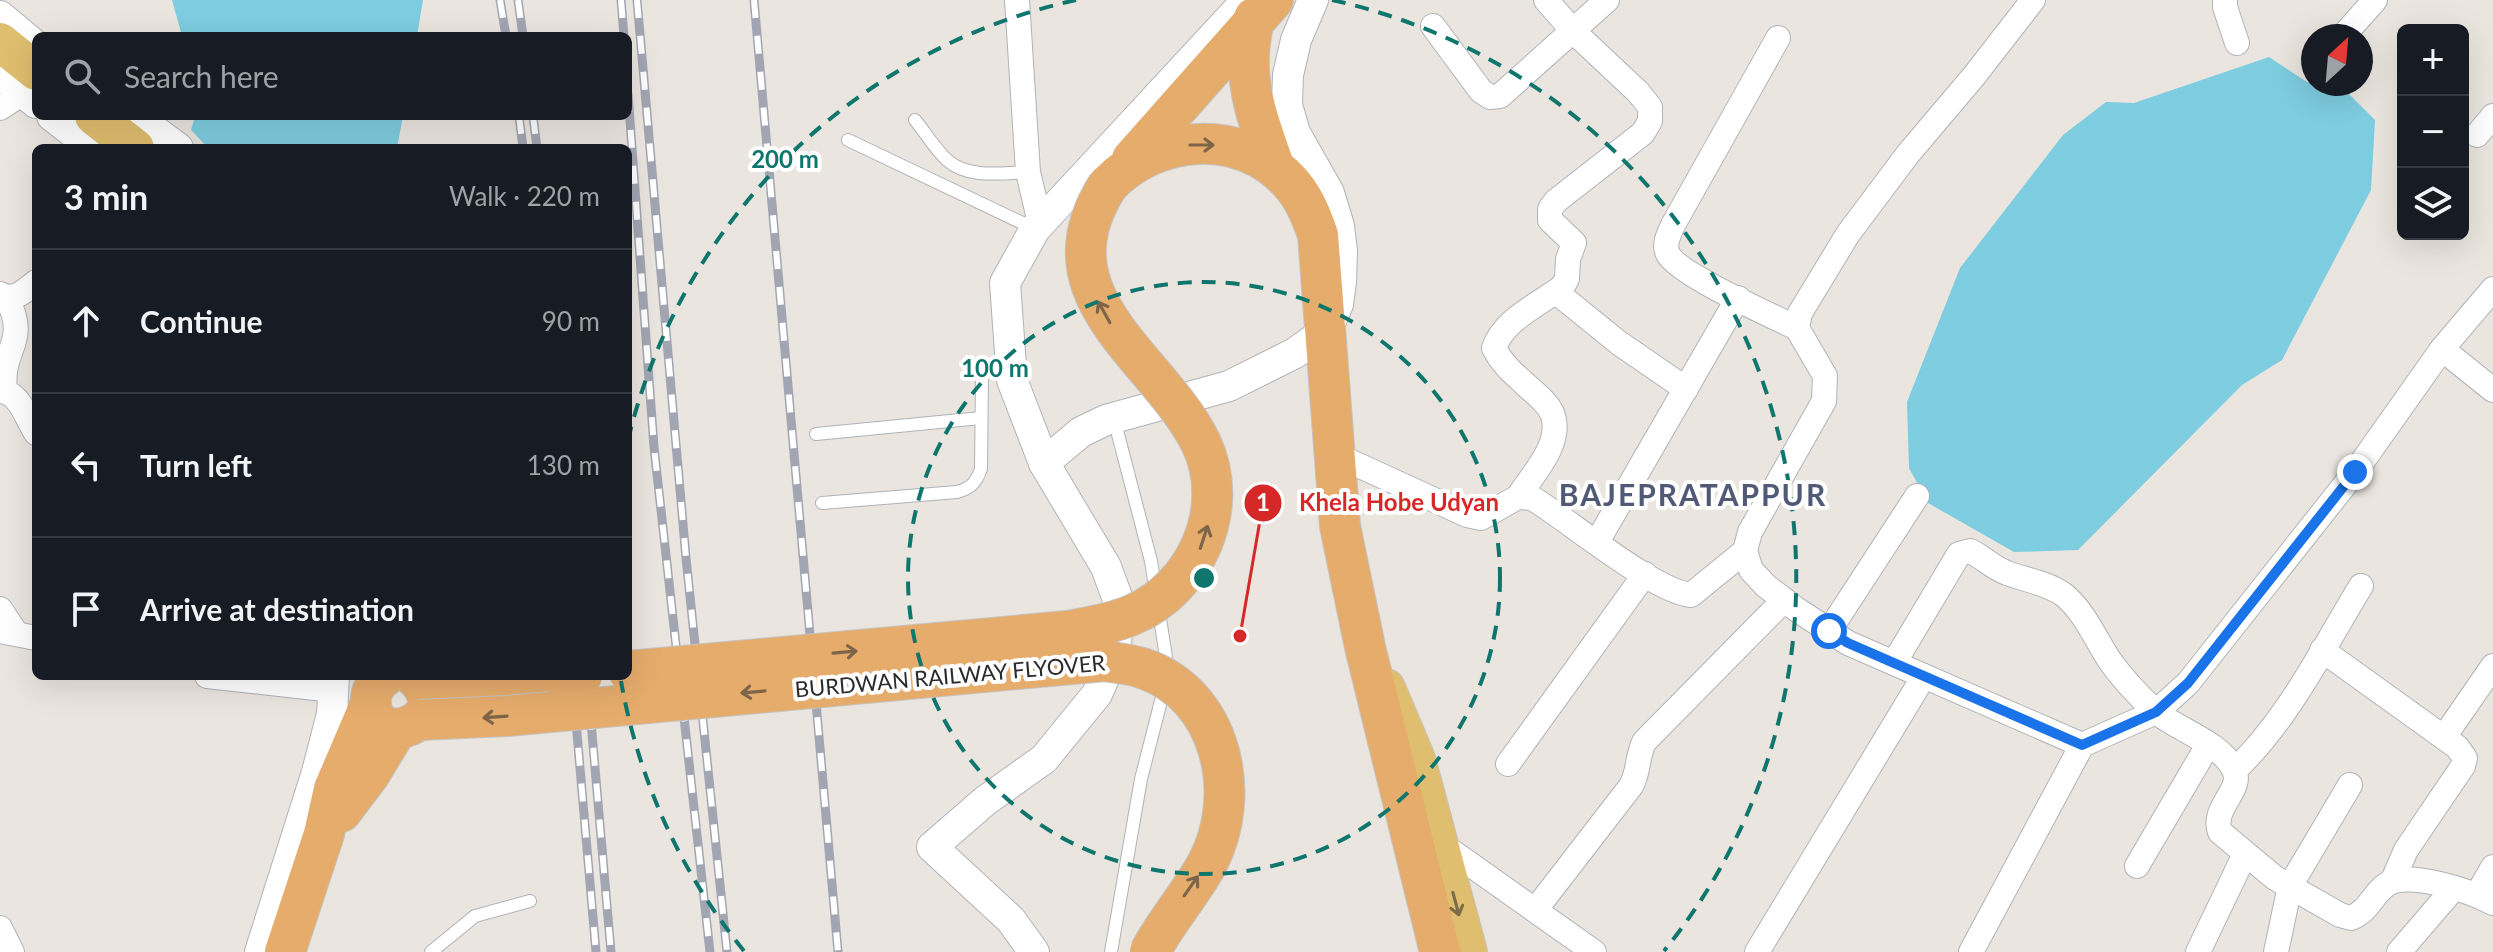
<!DOCTYPE html>
<meta charset="utf-8">
<style>
:root{--surface:#171b24;--page:#242831;--text:#f1f3f6;--muted:#9ea1a6;--line:#363941}
body{margin:0;font-family:Lato,sans-serif;background:var(--page);color:var(--text)}
.controls{position:absolute;right:24px;top:24px;display:grid;overflow:hidden;border-radius:12px;box-shadow:0 8px 32px #0002}
.controls button{width:72px;height:72px;display:grid;place-items:center;padding:0;border:0;border-bottom:2px solid var(--line);background:var(--surface);color:var(--text);font:40px sans-serif}
.compass{position:absolute;left:2301px;top:24px;width:72px;height:72px;border-radius:50%;background:var(--surface);box-shadow:0 8px 32px #0002;rotate:26deg}
.stop{position:absolute;width:24px;height:24px;margin:-18px;border:6px solid #1a73e8;border-radius:50%;background:#fff}
.stop.end{background:#1a73e8;border-color:#fff;box-shadow:0 2px 8px #0008}
.list{margin:0;padding:0;list-style:none}
h2{display:flex;justify-content:space-between;align-items:center;height:104px;margin:0;padding:0 32px;font-size:34px}
h2 small{font-size:26px;font-weight:400;color:var(--muted)}
.list li{display:grid;grid-template-columns:52px 1fr auto;gap:24px;align-items:center;box-sizing:border-box;height:144px;padding:0 32px;border-top:2px solid var(--line)}
.list b{display:block;font-size:30px;white-space:nowrap}
.list em{font-size:26px;font-style:normal;color:var(--muted)}
.icon{flex:none;width:44px;height:44px;fill:none;stroke:currentColor;stroke-width:2;stroke-linecap:round;stroke-linejoin:round}
.map{position:relative;flex:none;width:2493px;height:952px;overflow:hidden}
.search{position:absolute;background:var(--surface);box-shadow:0 8px 32px #0002;left:32px;top:32px;width:600px;height:88px;display:flex;align-items:center;gap:20px;box-sizing:border-box;padding:0 28px;border-radius:12px;color:var(--muted);font-size:30px}
.panel{position:absolute;background:var(--surface);box-shadow:0 8px 32px #0002;left:32px;top:144px;width:600px;height:536px;border-radius:12px}
.map>svg:first-child{display:block}
</style>
<div class="map">
<svg width="2493" height="952" viewBox="0 0 2493 952">
<rect width="100%" height="100%" fill="#ebe5df"/>
<!-- water -->
<g fill="#7ecde0">
<path d="M 172,0 L 423,0 L 417,36 L 182,36 Z"/>
<path d="M 2269,57 L 2307,82 L 2343,88 L 2375,120 L 2371,190 L 2282,360 L 2242,385 L 2078,550 L 2014,552 L 1928,503 L 1909,468 L 1907,402 L 1960,268 L 2063,135 L 2106,102 L 2134,103 Z"/>
<path d="M 195,116 L 403,116 L 397,148 L 208,148 L 191,130 Z"/>
</g>
<g fill="none" stroke-linecap="round" stroke-linejoin="round">
<!-- service casing -->
<g stroke="#afb2ba" stroke-width="14">
<g id="service">
<path d="M 915,120 C 925,132 935,149 947,160 C 968,179 1002,173 1028,172"/>
<path d="M 848,140 L 1035,229"/>
<path d="M 816,434 L 981,418"/>
<path d="M 822,503 L 957,492 C 971,488 976,483 981,469 L 982,372 L 992,364 L 1011,364"/>
<path d="M 431,952 L 475,916 L 530,901"/>
<path d="M 1111,952 L 1141,779 L 1162,697 L 1166,657 L 1151,561 L 1114,419"/>
</g>
</g>
<!-- minor casing -->
<g stroke="#afb2ba" stroke-width="26">
<g id="minor">
<path d="M 1017,0 L 1028,172 L 1040,223"/>
<path d="M 2033,0 L 1974,76 L 1908,154 L 1848,234 L 1800,313 L 1797,328 L 1825,376 L 1824,401 L 1750,532 L 1745,551 L 1751,570 L 1766,586 L 1796,609 L 1848,643 L 2082,745 L 2156,712 L 2188,683 L 2355,472 L 2442,349"/>
<path d="M 2225,0 L 2225,7 L 2237,43"/>
<path d="M 1433,26 L 1481,91 L 1490,97 L 1500,96 L 1607,0"/>
<path d="M 2343,36 L 2375,0"/>
<path d="M 1778,38 L 1673,225 C 1669,234 1663,244 1668,254 C 1678,274 1772,316 1797,328"/>
<path d="M 0,108 L 23,93"/>
<path d="M 2477,135 L 2493,116"/>
<path d="M 2493,289 L 2442,349 L 2493,390"/>
<path d="M 1556,292 L 1619,343 L 1686,389"/>
<path d="M 0,294 C 15,302 24,291 36,282"/>
<path d="M 0,391 C 20,392 26,418 36,433"/>
<path d="M 5,391 C 0,346 30,345 7,298"/>
<path d="M 1334,454 L 1467,515 L 1481,518 L 1518,497 L 1532,498 C 1570,521 1653,591 1691,595 L 1745,551"/>
<path d="M 1518,497 C 1533,474 1564,442 1552,413 C 1547,402 1535,393 1526,385 C 1513,373 1502,364 1494,348 C 1504,319 1540,304 1562,287 L 1567,279 L 1568,259 L 1574,243 L 1550,220 L 1550,209 L 1556,201 L 1643,133 L 1650,121 L 1650,107 L 1638,92 L 1574,32 L 1546,0"/>
<path d="M 1597,542 L 1738,298"/>
<path d="M 0,609 L 16,633"/>
<path d="M 0,631 L 36,638"/>
<path d="M 1829,631 L 1917,496"/>
<path d="M 2322,650 L 2457,747 L 2465,758 L 2463,766 L 2406,850 L 2393,880"/>
<path d="M 1894,663 L 1959,554 L 1970,551 C 1983,557 1993,568 2007,573 C 2025,580 2048,583 2064,595 C 2084,611 2096,640 2110,661 C 2122,678 2140,697 2155,711 C 2177,730 2221,742 2234,770 C 2244,790 2211,807 2220,832 L 2275,878 L 2340,915 L 2351,918 C 2370,910 2371,896 2386,885 C 2407,869 2472,892 2493,903"/>
<path d="M 207,676 L 333,690"/>
<path d="M 2444,737 L 2493,666"/>
<path d="M 1508,764 L 1645,574"/>
<path d="M 2235,770 C 2288,720 2323,648 2361,586"/>
<path d="M 1440,843 L 1594,952"/>
<path d="M 2137,866 L 2208,745"/>
<path d="M 2477,895 L 2493,867"/>
<path d="M 1536,909 L 1631,786 C 1639,772 1637,757 1644,742 L 1784,600"/>
<path d="M 0,928 L 12,952"/>
<path d="M 1757,952 L 1924,676"/>
<path d="M 1971,952 L 2082,745"/>
<path d="M 2198,952 L 2245,854"/>
<path d="M 2276,952 L 2290,886 L 2350,785"/>
<path d="M 2399,952 L 2454,888"/>
</g>
</g>
<!-- tertiary casing -->
<g stroke="#afb2ba" stroke-width="32">
<g id="tertiary">
<path d="M 0,16 L 36,46"/>
<path d="M 0,73 L 36,103"/>
<path d="M 52,116 L 93,148"/>
<path d="M 135,116 L 178,148"/>
<path d="M 1044,463 L 1081,432 L 1106,420 L 1229,386 L 1295,353 L 1327,330 L 1338,304 L 1341,282 L 1342,251 L 1339,226 L 1329,193 L 1295,133 L 1287,105 L 1288,75 L 1296,40 L 1313,0"/>
<path d="M 260,952 L 317,772 L 332,714 L 334,676"/>
<path d="M 1034,952 L 1011,920 L 932,847 L 985,801 L 1044,759 L 1097,694 L 1115,653 L 1120,605 L 1106,567 L 1044,463 L 1012,380 L 1005,283 L 1035,229 L 1247,0"/>
</g>
</g>
<!-- primary casing -->
<g stroke="#c4c4c4" stroke-width="40">
<g id="primary">
<path d="M 0,42 L 36,71"/>
<path d="M 94,116 L 135,148"/>
<path d="M 1386,688 L 1416,759 L 1468,952"/>
</g>
</g>
<!-- trunk casing -->
<g stroke="#c4c4c4" stroke-width="42">
<g id="trunk">
<path d="M 1254,18 C 1252,31 1249,44 1249,56 C 1247,94 1262,131 1274,166"/>
<path d="M 1132,159 L 1273,0"/>
<path d="M 1108,185 C 1155,135 1240,127 1289,181 C 1304,197 1311,215 1318,235 L 1340,526 L 1365,647 L 1440,952"/>
<path d="M 385,676 C 376,682 370,691 371,703 C 374,754 461,719 414,676"/>
<path d="M 423,684 L 480,685 L 563,678"/>
<path d="M 341,812 L 369,775 L 397,729"/>
<path d="M 285,952 L 324,834 L 334,789 L 370,705"/>
</g>
</g>
<!-- service -->
<use href="#service" stroke="#fff" stroke-width="12"/>
<!-- minor -->
<use href="#minor" stroke="#fff" stroke-width="24"/>
<!-- tertiary -->
<use href="#tertiary" stroke="#fff" stroke-width="30"/>
<!-- primary -->
<use href="#primary" stroke="#e0be6f" stroke-width="38"/>
<!-- trunk -->
<use href="#trunk" stroke="#e6ac6c" stroke-width="40"/>
<!-- rail casing -->
<g stroke="#a2a6b3" stroke-width="9">
<g id="rail">
<path d="M 500,0 L 506,36"/>
<path d="M 518,0 L 523,36"/>
<path d="M 621,0 L 624,36"/>
<path d="M 637,0 L 686,558 L 727,952"/>
<path d="M 754,0 L 838,952"/>
<path d="M 628,94 L 654,447 L 710,952"/>
<path d="M 519,116 L 523,148"/>
<path d="M 533,116 L 537,148"/>
<path d="M 572,676 L 596,952"/>
<path d="M 587,676 L 611,952"/>
</g>
</g>
<!-- rail -->
<use href="#rail" stroke="#fff" stroke-width="6" stroke-dasharray="18" stroke-linecap="butt"/>
<!-- trunk-bridge casing -->
<g stroke="#c4c4c4" stroke-width="42" stroke-linecap="butt">
<g id="trunk-bridge">
<path d="M 628,671 L 1067,631 C 1089,627 1111,624 1132,615 C 1196,588 1232,508 1201,443 C 1158,356 1036,297 1108,185"/>
<path d="M 563,678 L 582,676"/>
<path d="M 420,720 L 507,716 L 1105,661 C 1117,663 1130,664 1142,668 C 1222,694 1244,795 1207,864 C 1190,895 1166,921 1150,952"/>
</g>
</g>
<!-- trunk-bridge -->
<use href="#trunk-bridge" stroke="#e6ac6c" stroke-width="40"/>
</g>
<!-- one-way arrows -->
<defs><path id="oneway-shaft" d="M-6 0H5M1.5-3L5.5 0L1.5 3" fill="none" stroke-width="1.6" stroke-linecap="round" stroke-linejoin="round" transform="scale(2)"/></defs>
<g stroke="#7f6548">
<use href="#oneway-shaft" transform="translate(1202 145)"/>
<use href="#oneway-shaft" transform="translate(1104 312) rotate(-119)"/>
<use href="#oneway-shaft" transform="translate(1204 537) rotate(-72)"/>
<use href="#oneway-shaft" transform="translate(845 652) rotate(-5)"/>
<use href="#oneway-shaft" transform="translate(753 692) rotate(175)"/>
<use href="#oneway-shaft" transform="translate(495 717) rotate(176)"/>
<use href="#oneway-shaft" transform="translate(1191 886) rotate(-55)"/>
</g>
<use stroke="#7c6d4a" href="#oneway-shaft" transform="translate(1456 904) rotate(75)"/>
<g fill="none" stroke-linecap="round" stroke-linejoin="round">
<!-- route -->
<path stroke="#1a73e8" stroke-width="10" d="M 1829,631 L 1848,643 L 2082,745 L 2156,712 L 2188,683 L 2355,472"/>
</g>
<!-- distance rings -->
<g fill="none" stroke="#0f766e" stroke-width="4" stroke-dasharray="14 10">
<circle cx="1204" cy="578" r="296"/>
<path d="M744 951A592 592 0 0 1 621 681M628 440A592 592 0 0 1 1076 0M1332 0A592 592 0 0 1 1664 951"/>
</g>
<g text-anchor="middle" stroke-width="8" stroke-linejoin="round" paint-order="stroke">
<!-- street labels -->
<g font-size="22" fill="#2b2b2b" stroke="#fff">
<text transform="translate(950 676) rotate(-5)" y="8">BURDWAN RAILWAY FLYOVER</text>
</g>
<!-- district labels -->
<g font-size="30" font-weight="bold" letter-spacing="2" fill="#505a76" stroke="#fff">
<text x="1693" y="506">BAJEPRATAPPUR</text>
</g>
</g>
<circle cx="1204" cy="578" r="12" fill="#0f766e" stroke="#fff" stroke-width="4"/>
<g font-size="24" text-anchor="middle" font-weight="bold" fill="#0f766e" stroke="#fff" stroke-width="8" stroke-linejoin="round" paint-order="stroke">
<text x="785" y="168">200 m</text>
<text x="995" y="377">100 m</text>
</g>
<!-- callouts -->
<path fill="none" stroke="#d62828" stroke-width="3" d="M1240 636L1263 503"/>
<g fill="#d62828" stroke="#fff" stroke-width="3">
<circle cx="1240" cy="636" r="8"/>
<circle cx="1263" cy="503" r="20"/>
</g>
<g font-size="24" text-anchor="middle" font-weight="bold" fill="#fff">
<text x="1263" y="511">1</text>
</g>
<g font-size="24" text-anchor="middle" font-weight="bold" fill="#d62828" stroke="#fff" stroke-width="8" stroke-linejoin="round" paint-order="stroke">
<text x="1399" y="511">Khela Hobe Udyan</text>
</g>
</svg>
<div class="controls">
<button>+</button>
<button>−</button>
<button><svg class="icon" aria-label="layers" viewBox="0 0 24 24"><path d="M12 4l9 5-9 5-9-5zM3 14l9 5 9-5"/></svg></button>
</div>
<svg class="compass" viewBox="-18 -18 36 36"><path d="M0-13l5 13h-10z" fill="#e53935"/><path d="M0 13l5-13h-10z" fill="#9ea1a6"/></svg>
<div class="stop" style="left:1829px;top:631px"></div>
<div class="stop end" style="left:2355px;top:472px"></div>
<div class="search"><svg class="icon" aria-label="search" viewBox="0 0 24 24"><circle cx="10" cy="10" r="6"/><path d="M15 15l6 6"/></svg>Search here</div>
<section class="panel">
<h2>3 min<small>Walk · 220 m</small></h2>
<ul class="list">
<li><svg class="icon" aria-label="ahead" viewBox="0 0 24 24"><path d="M12 20V5M6 11l6-6 6 6"/></svg><div><b>Continue</b></div><em>90 m</em></li>
<li><svg class="icon" aria-label="left" viewBox="0 0 24 24"><path d="M17 20v-9H6M10 6l-5 5 5 5"/></svg><div><b>Turn left</b></div><em>130 m</em></li>
<li><svg class="icon" aria-label="arrive" viewBox="0 0 24 24"><path d="M6 21V4h12l-3 4 3 4H6"/></svg><div><b>Arrive at destination</b></div></li>
</ul>
</section>
</div>
